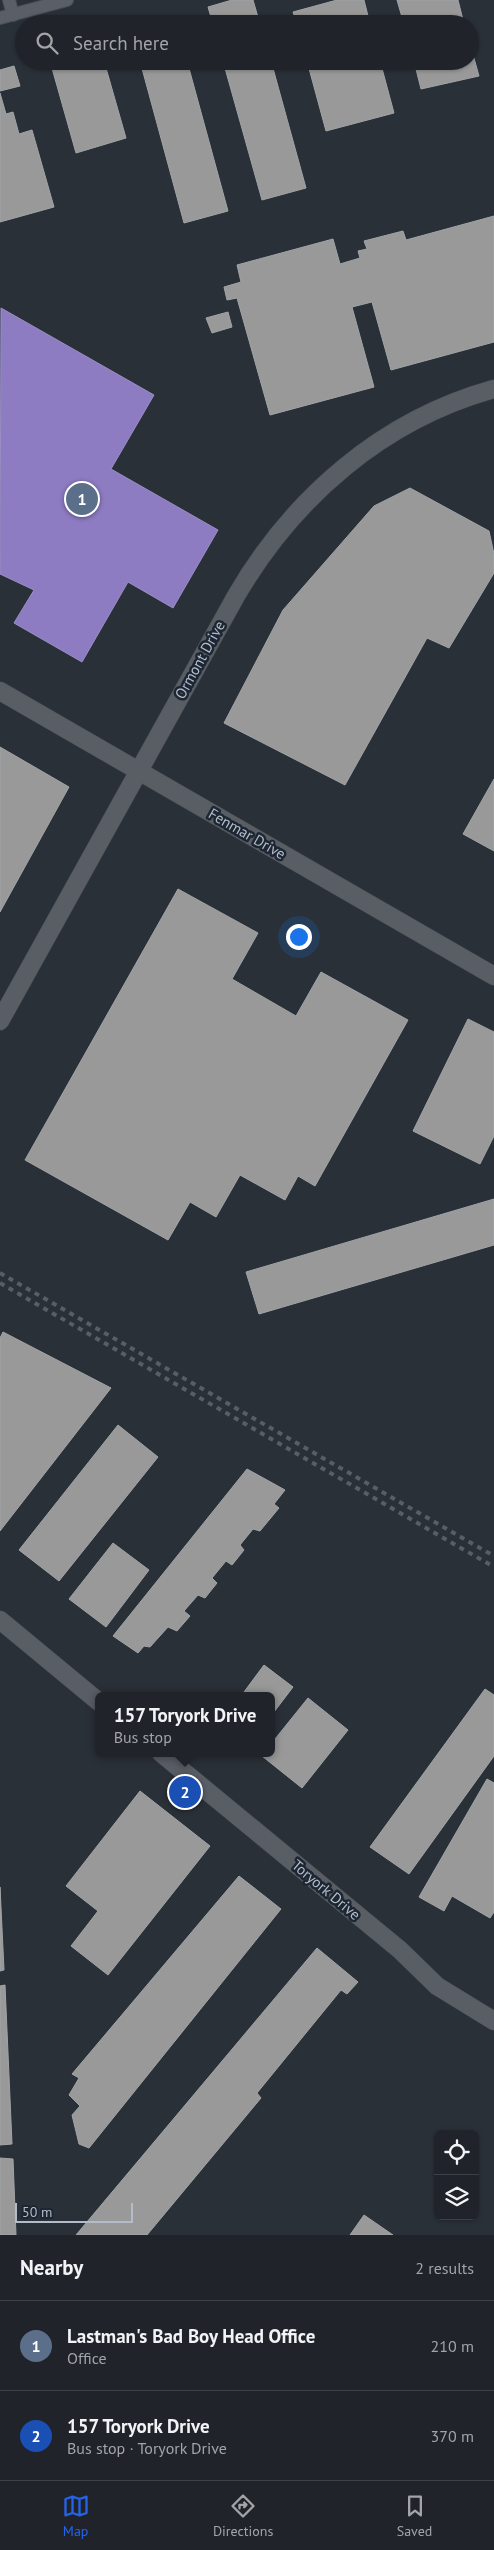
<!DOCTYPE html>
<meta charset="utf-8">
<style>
:root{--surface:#20242a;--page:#2d3036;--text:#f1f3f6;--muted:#a2a4a8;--line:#3d4147;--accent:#2563eb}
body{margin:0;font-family:"PT Sans",sans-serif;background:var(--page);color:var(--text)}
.controls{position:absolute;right:15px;bottom:15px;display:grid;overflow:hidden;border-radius:8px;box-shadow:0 1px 4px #0004}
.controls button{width:45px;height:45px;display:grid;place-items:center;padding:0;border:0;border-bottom:1px solid var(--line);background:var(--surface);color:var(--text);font:25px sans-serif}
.scale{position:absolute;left:15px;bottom:12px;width:118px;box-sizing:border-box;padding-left:5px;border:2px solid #b4bcc9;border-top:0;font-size:14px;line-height:18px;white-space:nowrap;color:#b4bcc9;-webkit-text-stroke:4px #1d2633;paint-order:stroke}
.you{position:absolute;left:298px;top:936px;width:18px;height:18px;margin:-12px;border:4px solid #fff;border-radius:50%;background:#1a73e8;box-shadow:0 0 0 8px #1a73e833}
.badge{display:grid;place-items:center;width:32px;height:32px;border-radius:50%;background:var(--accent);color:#fff;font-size:16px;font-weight:700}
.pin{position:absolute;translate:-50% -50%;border:2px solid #fff;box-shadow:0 1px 5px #0006}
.popup{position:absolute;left:95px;top:1692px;width:180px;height:65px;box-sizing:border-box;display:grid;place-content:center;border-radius:8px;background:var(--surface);filter:drop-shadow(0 1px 4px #0005);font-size:16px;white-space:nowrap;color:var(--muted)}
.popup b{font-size:19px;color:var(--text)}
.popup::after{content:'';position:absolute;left:50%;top:100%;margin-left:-10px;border:10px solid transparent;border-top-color:var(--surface)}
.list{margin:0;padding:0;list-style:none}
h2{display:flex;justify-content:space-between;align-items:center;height:65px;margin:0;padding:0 20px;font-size:21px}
h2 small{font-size:16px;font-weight:400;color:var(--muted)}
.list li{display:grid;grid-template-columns:32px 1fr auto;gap:15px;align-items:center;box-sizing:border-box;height:90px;padding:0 20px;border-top:1px solid var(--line)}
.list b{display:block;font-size:19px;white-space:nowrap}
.list p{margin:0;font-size:16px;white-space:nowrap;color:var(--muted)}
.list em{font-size:16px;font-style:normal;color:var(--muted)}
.icon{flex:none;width:28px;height:28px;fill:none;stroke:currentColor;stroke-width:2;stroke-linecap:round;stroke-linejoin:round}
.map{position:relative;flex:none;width:494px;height:2235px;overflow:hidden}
.search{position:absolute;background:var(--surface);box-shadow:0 1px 4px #0004;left:15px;right:15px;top:15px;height:55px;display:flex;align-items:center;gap:12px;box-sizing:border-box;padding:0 18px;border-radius:28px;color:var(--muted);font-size:19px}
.sheet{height:245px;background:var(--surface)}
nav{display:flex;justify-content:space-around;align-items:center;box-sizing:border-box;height:70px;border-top:1px solid var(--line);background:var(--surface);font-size:14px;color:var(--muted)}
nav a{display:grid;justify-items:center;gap:2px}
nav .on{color:var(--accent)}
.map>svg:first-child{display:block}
</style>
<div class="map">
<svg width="494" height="2235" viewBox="0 0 494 2235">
<rect width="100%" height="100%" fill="#2a3038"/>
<!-- offices -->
<path fill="#8e7cc3" stroke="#998fc5" d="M 1,308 L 154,395 L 111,469 L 218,530 L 173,608 L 128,582 L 82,662 L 14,623 L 34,590 L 0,574 Z"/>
<!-- industry -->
<g fill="#999" stroke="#a1a4a7">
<path d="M 232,0 L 253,0 L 260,24 L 213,24 L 208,7 Z"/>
<path d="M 337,0 L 364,0 L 370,24 L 297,24 L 293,12 Z"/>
<path d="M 397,0 L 458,0 L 464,24 L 404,24 Z"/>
<path d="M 175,17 L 177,24 L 148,24 Z"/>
<path d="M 470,44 L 479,76 L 421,89 L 414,61 L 470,61 Z"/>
<path d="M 50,61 L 104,61 L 126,138 L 76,153 Z"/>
<path d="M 140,61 L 187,61 L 228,211 L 184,223 Z"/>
<path d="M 223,61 L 271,61 L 306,188 L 262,200 Z"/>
<path d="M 307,61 L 380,61 L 394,113 L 326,131 Z"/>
<path d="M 14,66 L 20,86 L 0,91 L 0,70 Z"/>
<path d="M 0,93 L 6,114 L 13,112 L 19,134 L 32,130 L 54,207 L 0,222 Z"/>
<path d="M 494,216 L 494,342 L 391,370 L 372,302 L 352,307 L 374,387 L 270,415 L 237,298 L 227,300 L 224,287 L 241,282 L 237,265 L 333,239 L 340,264 L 360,258 L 358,251 L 367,249 L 364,241 L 403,231 L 406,240 Z"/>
<path d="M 228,312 L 232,327 L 212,333 L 206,318 Z"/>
<path d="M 410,488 L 489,531 L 494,554 L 494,573 L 449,648 L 427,638 L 345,785 L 224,723 L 283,610 L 374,506 Z"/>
<path d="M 0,747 L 69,787 L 0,912 Z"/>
<path d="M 494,779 L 494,851 L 463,834 Z"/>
<path d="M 178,889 L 258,933 L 232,979 L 296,1016 L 321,972 L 408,1020 L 315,1186 L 298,1176 L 285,1200 L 240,1175 L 216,1217 L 190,1202 L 168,1240 L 25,1160 Z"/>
<path d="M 468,1019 L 494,1032 L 494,1136 L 480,1164 L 413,1131 Z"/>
<path d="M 494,1199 L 494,1245 L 259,1314 L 246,1272 Z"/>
<path d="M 3,1332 L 111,1388 L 0,1531 L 0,1338 Z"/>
<path d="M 118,1425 L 158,1457 L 59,1581 L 19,1550 Z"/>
<path d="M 247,1469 L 285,1490 L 274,1504 L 279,1508 L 260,1531 L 253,1529 L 240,1545 L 244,1550 L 232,1565 L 226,1561 L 212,1578 L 217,1583 L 205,1598 L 198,1595 L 184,1611 L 190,1616 L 177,1631 L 168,1627 L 150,1647 L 144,1646 L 138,1653 L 113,1636 Z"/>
<path d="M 113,1543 L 149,1570 L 106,1627 L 69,1599 Z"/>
<path d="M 264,1665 L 293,1687 L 271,1716 L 271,1696 L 241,1696 Z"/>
<path d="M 485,1689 L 494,1695 L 494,1756 L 409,1874 L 370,1847 Z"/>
<path d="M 308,1698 L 348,1730 L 302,1788 L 262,1756 L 264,1753 L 271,1753 L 271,1744 Z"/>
<path d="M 487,1779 L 494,1783 L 494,1912 L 490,1918 L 452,1896 L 444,1911 L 419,1897 Z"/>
<path d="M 140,1791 L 210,1846 L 108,1975 L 71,1946 L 98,1911 L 66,1886 Z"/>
<path d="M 239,1876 L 281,1909 L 89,2148 L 79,2144 L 72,2115 L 80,2106 L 69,2095 L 79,2078 L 72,2074 Z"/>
<path d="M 0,1887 L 4,1970 L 0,1971 Z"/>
<path d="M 317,1948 L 358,1982 L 347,1994 L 341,1990 L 257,2093 L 261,2098 L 147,2235 L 76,2235 Z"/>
<path d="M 5,1985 L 12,2144 L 0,2145 L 0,1986 Z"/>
<path d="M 0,2158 L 13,2159 L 16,2235 L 0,2235 Z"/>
<path d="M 364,2215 L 393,2235 L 350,2235 Z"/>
</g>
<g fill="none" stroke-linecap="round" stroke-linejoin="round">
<!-- street casing -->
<g stroke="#484c53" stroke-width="14">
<g id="street">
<path d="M 9,0 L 13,15"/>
<path d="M 0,18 L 67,0"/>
</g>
</g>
<!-- secondary casing -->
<g stroke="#484c53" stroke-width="19">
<g id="secondary">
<path d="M 0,691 L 494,976"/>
<path d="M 0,1021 L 236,596 C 293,498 382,420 494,389"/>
<path d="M 0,1620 L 99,1702"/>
<path d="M 161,1753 L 400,1950 L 437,1986 L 494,2021"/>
</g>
</g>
<!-- street -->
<use href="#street" stroke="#5a5e66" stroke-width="12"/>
<!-- secondary -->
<use href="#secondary" stroke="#595d64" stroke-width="18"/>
<!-- rail -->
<g stroke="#595d64" stroke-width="4" stroke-dasharray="5 5" stroke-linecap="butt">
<path d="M 0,1273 L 494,1556"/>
<path d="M 0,1283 L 494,1567"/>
</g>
</g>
<g text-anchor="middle" stroke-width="5" stroke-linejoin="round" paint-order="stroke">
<!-- street labels -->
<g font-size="15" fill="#b4bcc9" stroke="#1d2633">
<text transform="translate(200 660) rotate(-61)" y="5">Ormont Drive</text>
<text transform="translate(247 834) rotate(30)" y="5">Fenmar Drive</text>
<text transform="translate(326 1890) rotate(40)" y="5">Toryork Drive</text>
</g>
</g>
</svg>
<div class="controls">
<button><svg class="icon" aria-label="locate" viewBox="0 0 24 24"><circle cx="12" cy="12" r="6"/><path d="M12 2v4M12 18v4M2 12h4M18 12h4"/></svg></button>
<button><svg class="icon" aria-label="layers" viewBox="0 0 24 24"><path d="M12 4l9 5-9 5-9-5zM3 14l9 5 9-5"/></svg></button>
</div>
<div class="scale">50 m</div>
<div class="you"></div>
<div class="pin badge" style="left:82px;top:499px;background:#5c6f8a">1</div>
<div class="pin badge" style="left:185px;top:1792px;background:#1a4fb4">2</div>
<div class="popup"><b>157 Toryork Drive</b>Bus stop</div>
<div class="search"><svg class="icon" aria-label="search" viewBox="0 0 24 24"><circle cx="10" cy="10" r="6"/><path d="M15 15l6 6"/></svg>Search here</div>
</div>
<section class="sheet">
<h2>Nearby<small>2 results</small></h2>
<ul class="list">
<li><span class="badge" style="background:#5c6f8a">1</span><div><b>Lastman's Bad Boy Head Office</b><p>Office</p></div><em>210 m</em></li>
<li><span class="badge" style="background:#1a4fb4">2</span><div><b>157 Toryork Drive</b><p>Bus stop · Toryork Drive</p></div><em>370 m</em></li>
</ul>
</section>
<nav>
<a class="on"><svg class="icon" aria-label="map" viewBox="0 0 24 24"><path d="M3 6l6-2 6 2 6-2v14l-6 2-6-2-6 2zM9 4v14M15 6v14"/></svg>Map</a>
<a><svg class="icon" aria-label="directions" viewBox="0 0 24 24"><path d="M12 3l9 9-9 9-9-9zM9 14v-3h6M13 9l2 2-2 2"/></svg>Directions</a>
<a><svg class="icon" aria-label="saved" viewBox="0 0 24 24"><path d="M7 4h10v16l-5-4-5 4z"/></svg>Saved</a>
</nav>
